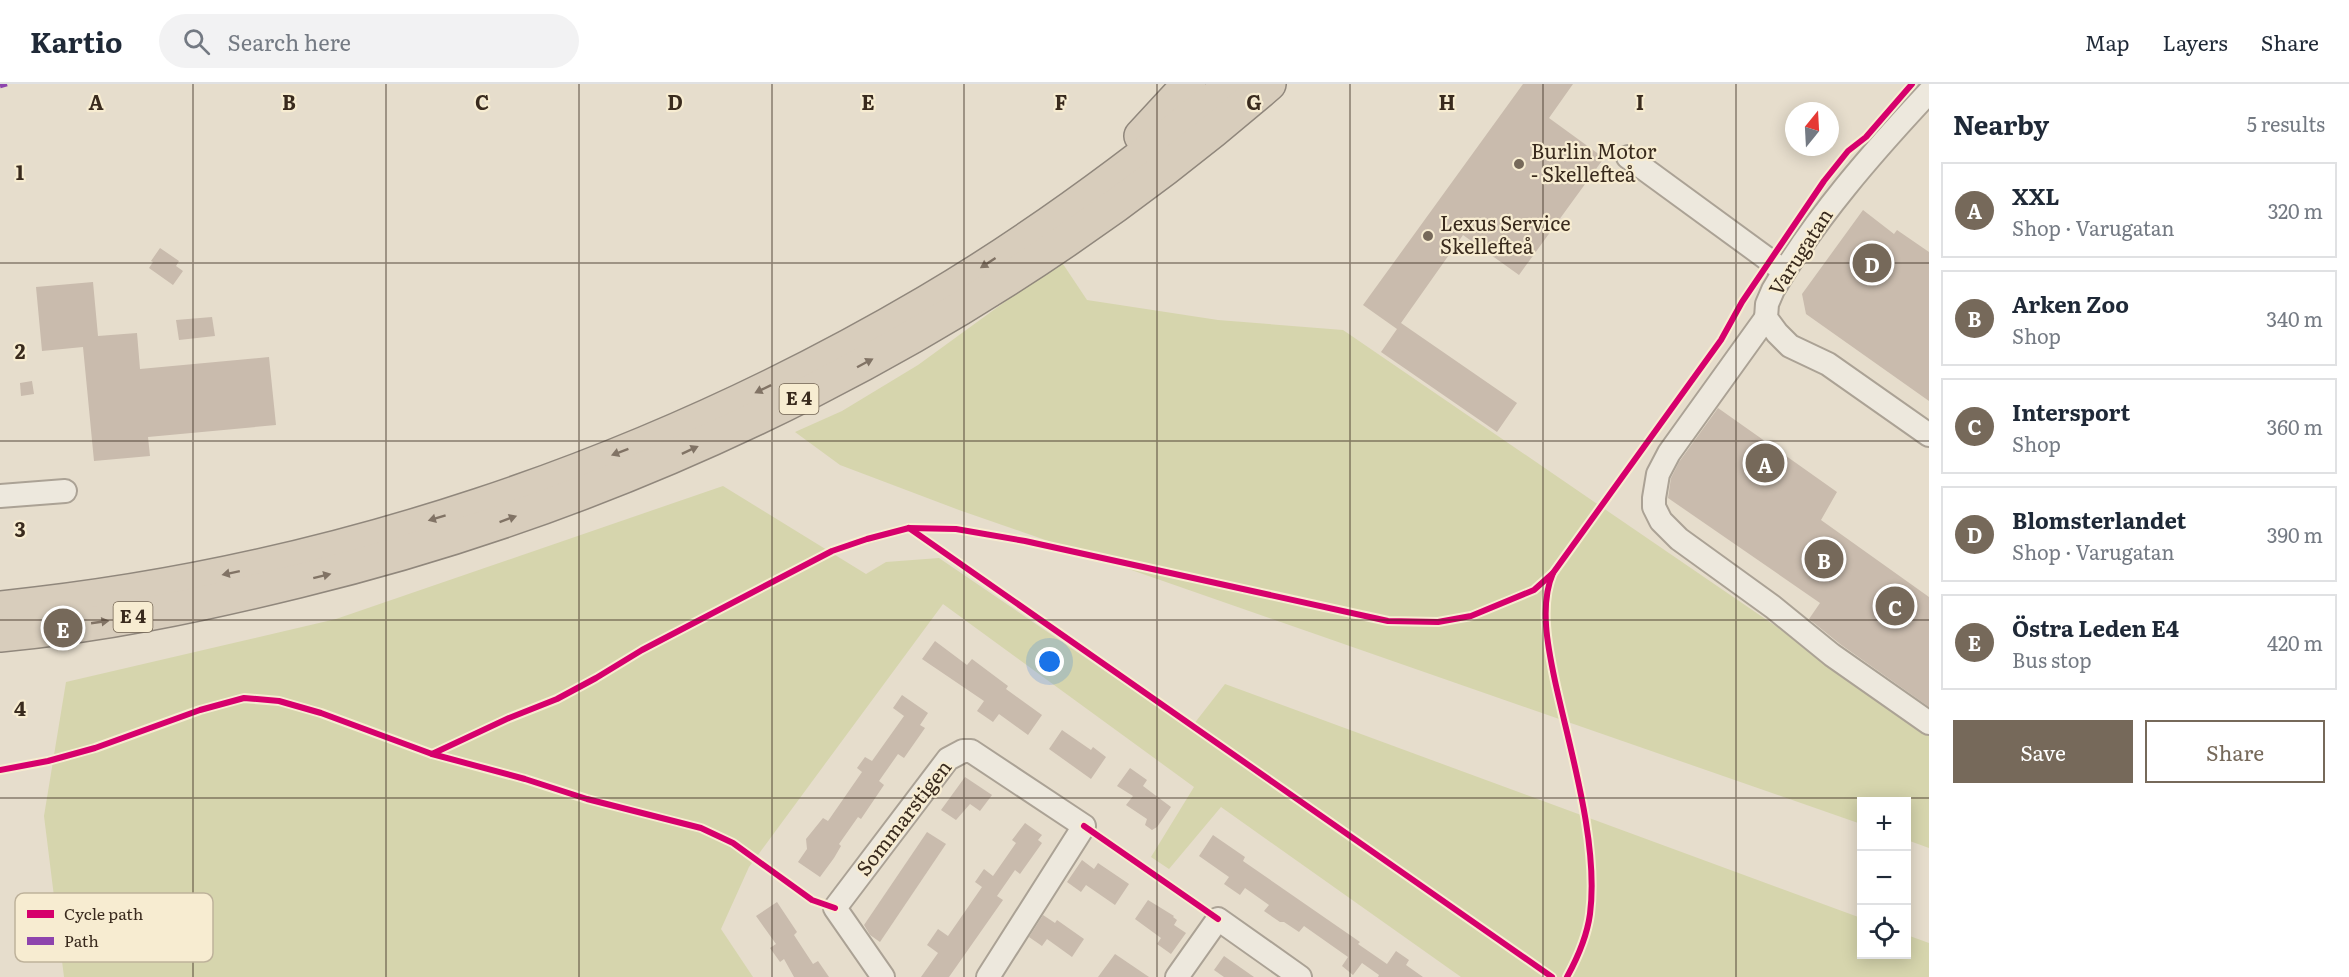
<!DOCTYPE html>
<meta charset="utf-8">
<style>
:root{--surface:#fff;--page:#f2f2f3;--text:#1f2937;--muted:#747a83;--line:#e0e1e3;--accent:#76695a}
body{margin:0;font-family:Literata,serif;background:var(--page);color:var(--text)}
.controls{position:absolute;right:18px;bottom:18px;display:grid;overflow:hidden;border-radius:0px;box-shadow:0 3px 15px #0003}
.controls button{width:54px;height:54px;display:grid;place-items:center;padding:0;border:0;border-bottom:2px solid var(--line);background:var(--surface);color:var(--text);font:30px sans-serif}
.compass{position:absolute;left:1785px;top:18px;width:54px;height:54px;border-radius:50%;background:var(--surface);box-shadow:0 3px 15px #0003;rotate:18deg}
.you{position:absolute;left:1050px;top:578px;width:21px;height:21px;margin:-15px;border:4px solid #fff;border-radius:50%;background:#1a73e8;box-shadow:0 0 0 9px #1a73e833}
.badge{display:grid;place-items:center;width:39px;height:39px;border-radius:50%;background:var(--accent);color:#fff;font-size:20px;font-weight:700}
.pin{position:absolute;translate:-50% -50%;border:3px solid #fff;box-shadow:0 2px 6px #0006}
.list{margin:0;padding:0;list-style:none}
h2{display:flex;justify-content:space-between;align-items:center;height:78px;margin:0;padding:0 24px;font-size:26px}
h2 small{font-size:20px;font-weight:400;color:var(--muted)}
.list li{display:grid;grid-template-columns:39px 1fr auto;gap:18px;align-items:center;box-sizing:border-box;height:96px;margin:0 12px 12px;padding:0 12px;border:2px solid var(--line);border-radius:0px}
.list b{display:block;font-size:22px;white-space:nowrap}
.list p{margin:0;font-size:20px;white-space:nowrap;color:var(--muted)}
.list em{font-size:20px;font-style:normal;color:var(--muted)}
.actions{display:flex;gap:12px;padding:18px 24px}
.actions a{flex:1;padding:14px 0;border:2px solid var(--accent);border-radius:0px;text-align:center;font-size:21px;color:var(--accent)}
.actions .main{background:var(--accent);color:#fff}
.icon{flex:none;width:33px;height:33px;fill:none;stroke:currentColor;stroke-width:2;stroke-linecap:round;stroke-linejoin:round}
.map{position:relative;flex:none;width:1929px;height:893px;overflow:hidden}
header{display:flex;align-items:center;gap:36px;box-sizing:border-box;height:84px;padding:0 30px;background:var(--surface);border-bottom:2px solid var(--line)}
header strong{font-size:28px}
nav{display:flex;gap:33px;margin-inline-start:auto;font-size:21px}
.search{width:420px;height:54px;background:var(--page);display:flex;align-items:center;gap:15px;box-sizing:border-box;padding:0 21px;border-radius:33px;color:var(--muted);font-size:22px}
main{display:flex}
aside{flex:1;background:var(--surface)}
.map>svg:first-child{display:block}
</style>
<header>
<strong>Kartio</strong>
<div class="search"><svg class="icon" aria-label="search" viewBox="0 0 24 24"><circle cx="10" cy="10" r="6"/><path d="M15 15l6 6"/></svg>Search here</div>
<nav><a>Map</a><a>Layers</a><a>Share</a></nav>
</header>
<main>
<div class="map">
<svg width="1929" height="893" viewBox="0 0 1929 893">
<rect width="100%" height="100%" fill="#e6ddcc"/>
<!-- green -->
<g fill="#d6d5ad">
<path d="M 1061,177 L 1087,216 L 1218,236 L 1343,246 L 1929,647 L 1929,764 L 1907,756 L 1906,718 L 1862,718 L 1861,740 L 959,426 L 840,381 L 795,348 L 842,327 L 918,281 Z"/>
<path d="M 723,402 L 866,490 L 886,478 L 939,474 L 1190,645 L 1225,600 L 1861,834 L 1862,870 L 1906,870 L 1907,851 L 1929,859 L 1929,893 L 1461,893 L 1221,723 L 1169,785 L 1151,773 L 1194,703 L 943,520 L 749,783 L 721,845 L 753,893 L 64,893 L 44,732 L 66,598 L 336,535 Z"/>
</g>
<!-- building -->
<g fill="#c9bbad">
<path d="M 1523,0 L 1573,0 L 1549,34 L 1604,74 L 1519,191 L 1463,151 L 1401,239 L 1517,319 L 1497,348 L 1381,268 L 1397,245 L 1363,221 Z"/>
<path d="M 1863,126 L 1894,150 L 1897,146 L 1929,168 L 1929,317 L 1806,230 L 1802,210 Z"/>
<path d="M 160,164 L 179,177 L 176,182 L 183,187 L 173,201 L 149,184 L 153,178 L 151,177 Z"/>
<path d="M 93,198 L 98,252 L 137,249 L 140,285 L 269,273 L 276,341 L 148,353 L 150,372 L 94,377 L 83,263 L 42,267 L 36,203 Z"/>
<path d="M 212,233 L 215,252 L 179,256 L 176,236 Z"/>
<path d="M 32,297 L 34,310 L 21,312 L 20,299 Z"/>
<path d="M 1718,324 L 1837,408 L 1821,436 L 1929,513 L 1929,623 L 1840,560 L 1809,535 L 1820,519 L 1668,414 L 1671,394 L 1679,378 Z"/>
<path d="M 935,557 L 967,581 L 972,575 L 1008,602 L 1006,605 L 1042,631 L 1028,651 L 999,630 L 993,638 L 977,627 L 984,617 L 922,575 Z"/>
<path d="M 902,611 L 928,629 L 920,641 L 925,644 L 904,674 L 898,670 L 879,697 L 884,701 L 861,735 L 858,733 L 839,760 L 841,762 L 834,774 L 820,793 L 798,778 L 807,765 L 806,755 L 823,734 L 828,737 L 862,688 L 857,684 L 865,673 L 872,677 L 904,632 L 893,624 Z"/>
<path d="M 1062,646 L 1091,666 L 1093,663 L 1106,673 L 1091,695 L 1049,665 Z"/>
<path d="M 1130,684 L 1147,696 L 1143,702 L 1171,723 L 1157,743 L 1152,746 L 1145,741 L 1147,735 L 1126,721 L 1133,712 L 1117,702 Z"/>
<path d="M 965,693 L 992,711 L 980,727 L 970,720 L 956,736 L 941,726 Z"/>
<path d="M 1025,739 L 1042,751 L 1038,756 L 1042,759 L 1020,790 L 1015,786 L 997,812 L 1003,816 L 949,893 L 921,893 L 938,869 L 927,861 L 938,845 L 948,852 L 982,803 L 975,798 L 984,785 L 993,792 L 1016,759 L 1012,756 Z"/>
<path d="M 927,748 L 946,760 L 880,858 L 870,851 L 864,841 Z"/>
<path d="M 1213,751 L 1245,773 L 1243,777 L 1360,858 L 1358,860 L 1387,880 L 1396,867 L 1409,876 L 1406,881 L 1423,893 L 1378,893 L 1379,891 L 1362,879 L 1353,891 L 1342,882 L 1348,873 L 1304,842 L 1299,848 L 1284,838 L 1280,838 L 1264,827 L 1269,821 L 1245,804 L 1240,811 L 1224,800 L 1229,793 L 1199,772 Z"/>
<path d="M 1082,776 L 1094,785 L 1098,779 L 1129,800 L 1115,821 L 1086,801 L 1081,808 L 1067,798 Z"/>
<path d="M 1148,816 L 1174,832 L 1173,833 L 1177,836 L 1174,841 L 1186,849 L 1171,870 L 1157,860 L 1161,854 L 1135,835 Z"/>
<path d="M 777,818 L 797,848 L 794,851 L 813,880 L 818,877 L 829,893 L 794,893 L 784,875 L 780,878 L 770,864 L 776,860 L 756,832 Z"/>
<path d="M 1043,831 L 1055,839 L 1057,836 L 1084,855 L 1072,873 L 1047,855 L 1042,862 L 1029,853 Z"/>
<path d="M 1115,870 L 1121,874 L 1149,893 L 1098,893 Z"/>
<path d="M 1224,872 L 1254,893 L 1224,893 L 1214,886 Z"/>
</g>
<g fill="none" stroke-linecap="round" stroke-linejoin="round">
<!-- minor casing -->
<g stroke="#aba295" stroke-width="26">
<g id="minor">
<path d="M 1929,8 C 1872,69 1816,133 1773,206 L 1767,220 L 1766,234 L 1777,249 L 1790,262 L 1828,280 L 1929,351"/>
<path d="M 1628,73 L 1784,187"/>
<path d="M 1766,234 L 1669,369 L 1658,390 L 1654,414 L 1654,423 L 1661,437 L 1679,455 L 1773,523 L 1832,571 L 1929,639"/>
<path d="M 0,412 L 65,407"/>
<path d="M 883,893 L 835,824 L 948,675 L 963,667 L 971,667 L 1084,742 L 988,893"/>
<path d="M 1177,893 L 1218,835 L 1300,893"/>
</g>
</g>
<!-- highway casing -->
<g stroke="#90877c" stroke-width="36">
<g id="highway">
<path d="M 1141,52 L 1189,0"/>
<path d="M 0,524 C 326,491 645,384 927,218 C 1034,155 1135,80 1232,0"/>
<path d="M 0,551 C 101,542 200,521 298,497 C 655,410 991,241 1269,0"/>
</g>
</g>
<!-- minor -->
<use href="#minor" stroke="#ede8dd" stroke-width="22"/>
<!-- highway -->
<use href="#highway" stroke="#d8cdbc" stroke-width="33"/>
<!-- quiet -->
<path stroke="#8e44ad" stroke-width="4.5" stroke-dasharray="9 4.5" stroke-linecap="butt" d="M 0,2 L 7,0"/>
<!-- cycleway casing -->
<g stroke="#f7ecd1" stroke-width="10">
<g id="cycleway">
<path d="M 909,444 L 1552,893"/>
<path d="M 1553,489 C 1539,521 1548,564 1555,597 C 1570,666 1599,760 1590,830 C 1587,852 1578,873 1567,893"/>
<path d="M 432,670 L 525,695 L 587,715 L 701,744 L 733,759 L 812,816 L 835,824"/>
<path d="M 0,686 L 48,677 L 95,664 L 200,626 L 244,614 L 279,617 L 321,629 L 432,670 L 509,634 L 557,615 L 596,594 L 642,566 L 832,467 L 867,455 L 909,444 L 956,445 L 1025,457 L 1388,537 L 1438,538 L 1471,532 L 1534,506 L 1553,489 L 1721,256 L 1742,218 L 1824,97 L 1848,67 L 1866,53 L 1912,0"/>
<path d="M 1084,742 L 1218,835"/>
</g>
</g>
<!-- cycleway -->
<use href="#cycleway" stroke="#d6006c" stroke-width="6"/>
</g>
<!-- one-way arrows -->
<defs><path id="oneway-solid" d="M-6-.8H1V-3.2L6.5 0L1 3.2V.8H-6Z" transform="scale(1.5)"/></defs>
<g fill="#817365">
<use href="#oneway-solid" transform="translate(988 179) rotate(147)"/>
<use href="#oneway-solid" transform="translate(865 279) rotate(-28)"/>
<use href="#oneway-solid" transform="translate(763 305) rotate(154)"/>
<use href="#oneway-solid" transform="translate(690 366) rotate(-25)"/>
<use href="#oneway-solid" transform="translate(620 368) rotate(159)"/>
<use href="#oneway-solid" transform="translate(437 434) rotate(163)"/>
<use href="#oneway-solid" transform="translate(508 435) rotate(-20)"/>
<use href="#oneway-solid" transform="translate(231 489) rotate(168)"/>
<use href="#oneway-solid" transform="translate(322 492) rotate(-14)"/>
<use href="#oneway-solid" transform="translate(100 538) rotate(-8)"/>
</g>
<!-- grid -->
<path fill="none" stroke="#392a1d" stroke-width="1.5" stroke-opacity="0.55" d="M 193,0 L 193,893M 386,0 L 386,893M 579,0 L 579,893M 772,0 L 772,893M 964,0 L 964,893M 1157,0 L 1157,893M 1350,0 L 1350,893M 1543,0 L 1543,893M 1736,0 L 1736,893M 0,179 L 1929,179M 0,357 L 1929,357M 0,536 L 1929,536M 0,714 L 1929,714"/>
<!-- markers -->
<g fill="#76695a" stroke="#f7ecd1" stroke-width="2">
<circle cx="1519" cy="80" r="6"/>
<circle cx="1428" cy="152" r="6"/>
</g>
<g text-anchor="middle" stroke-width="4.5" stroke-linejoin="round" paint-order="stroke">
<!-- shield labels -->
<g fill="#f7ecd1" stroke="#726453" stroke-width="1.5">
<rect x="779.5" y="300" width="39" height="30" rx="4.5"/>
<rect x="113.5" y="518" width="39" height="30" rx="4.5"/>
</g>
<g font-size="18" font-weight="bold" fill="#392a1d">
<text x="799" y="321">E 4</text>
<text x="133" y="539">E 4</text>
</g>
<!-- poi labels -->
<g font-size="20" fill="#392a1d" stroke="#f7ecd1" text-anchor="start">
<text x="1531" y="75">Burlin Motor<tspan x="1531" dy="23">- Skellefteå</tspan></text>
<text x="1440" y="147">Lexus Service<tspan x="1440" dy="23">Skellefteå</tspan></text>
</g>
<!-- street labels -->
<g font-size="20" fill="#392a1d" stroke="#f7ecd1">
<text transform="translate(1801 168) rotate(-57)" y="7">Varugatan</text>
<text transform="translate(904 734) rotate(-52)" y="7">Sommarstigen</text>
</g>
</g>
<!-- legend -->
<rect x="15" y="809" width="198" height="69" rx="9" fill="#f7ecd1" stroke="#beb29b" stroke-width="1.5"/>
<rect x="27" y="826" width="27" height="8" fill="#d6006c"/>
<rect x="27" y="853" width="27" height="8" fill="#8e44ad"/>
<g font-size="16" fill="#392a1d">
<text x="64" y="836">Cycle path</text>
<text x="64" y="863">Path</text>
</g>
<g font-size="20" text-anchor="middle" font-weight="bold" fill="#392a1d" stroke="#f7ecd1" stroke-width="4.5" stroke-linejoin="round" paint-order="stroke">
<text x="96" y="26">A</text>
<text x="289" y="26">B</text>
<text x="482" y="26">C</text>
<text x="675" y="26">D</text>
<text x="868" y="26">E</text>
<text x="1061" y="26">F</text>
<text x="1254" y="26">G</text>
<text x="1447" y="26">H</text>
<text x="1640" y="26">I</text>
<text x="20" y="96">1</text>
<text x="20" y="275">2</text>
<text x="20" y="453">3</text>
<text x="20" y="632">4</text>
</g>
</svg>
<div class="controls">
<button>+</button>
<button>−</button>
<button><svg class="icon" aria-label="locate" viewBox="0 0 24 24"><circle cx="12" cy="12" r="6"/><path d="M12 2v4M12 18v4M2 12h4M18 12h4"/></svg></button>
</div>
<svg class="compass" viewBox="-18 -18 36 36"><path d="M0-13l5 13h-10z" fill="#e53935"/><path d="M0 13l5-13h-10z" fill="#747a83"/></svg>
<div class="you"></div>
<div class="pin badge" style="left:1765px;top:379px">A</div>
<div class="pin badge" style="left:1824px;top:475px">B</div>
<div class="pin badge" style="left:1895px;top:522px">C</div>
<div class="pin badge" style="left:1872px;top:179px">D</div>
<div class="pin badge" style="left:63px;top:544px">E</div>
</div>
<aside>
<h2>Nearby<small>5 results</small></h2>
<ul class="list">
<li><span class="badge">A</span><div><b>XXL</b><p>Shop · Varugatan</p></div><em>320 m</em></li>
<li><span class="badge">B</span><div><b>Arken Zoo</b><p>Shop</p></div><em>340 m</em></li>
<li><span class="badge">C</span><div><b>Intersport</b><p>Shop</p></div><em>360 m</em></li>
<li><span class="badge">D</span><div><b>Blomsterlandet</b><p>Shop · Varugatan</p></div><em>390 m</em></li>
<li><span class="badge">E</span><div><b>Östra Leden E4</b><p>Bus stop</p></div><em>420 m</em></li>
</ul>
<div class="actions"><a class="main">Save</a><a>Share</a></div>
</aside>
</main>
